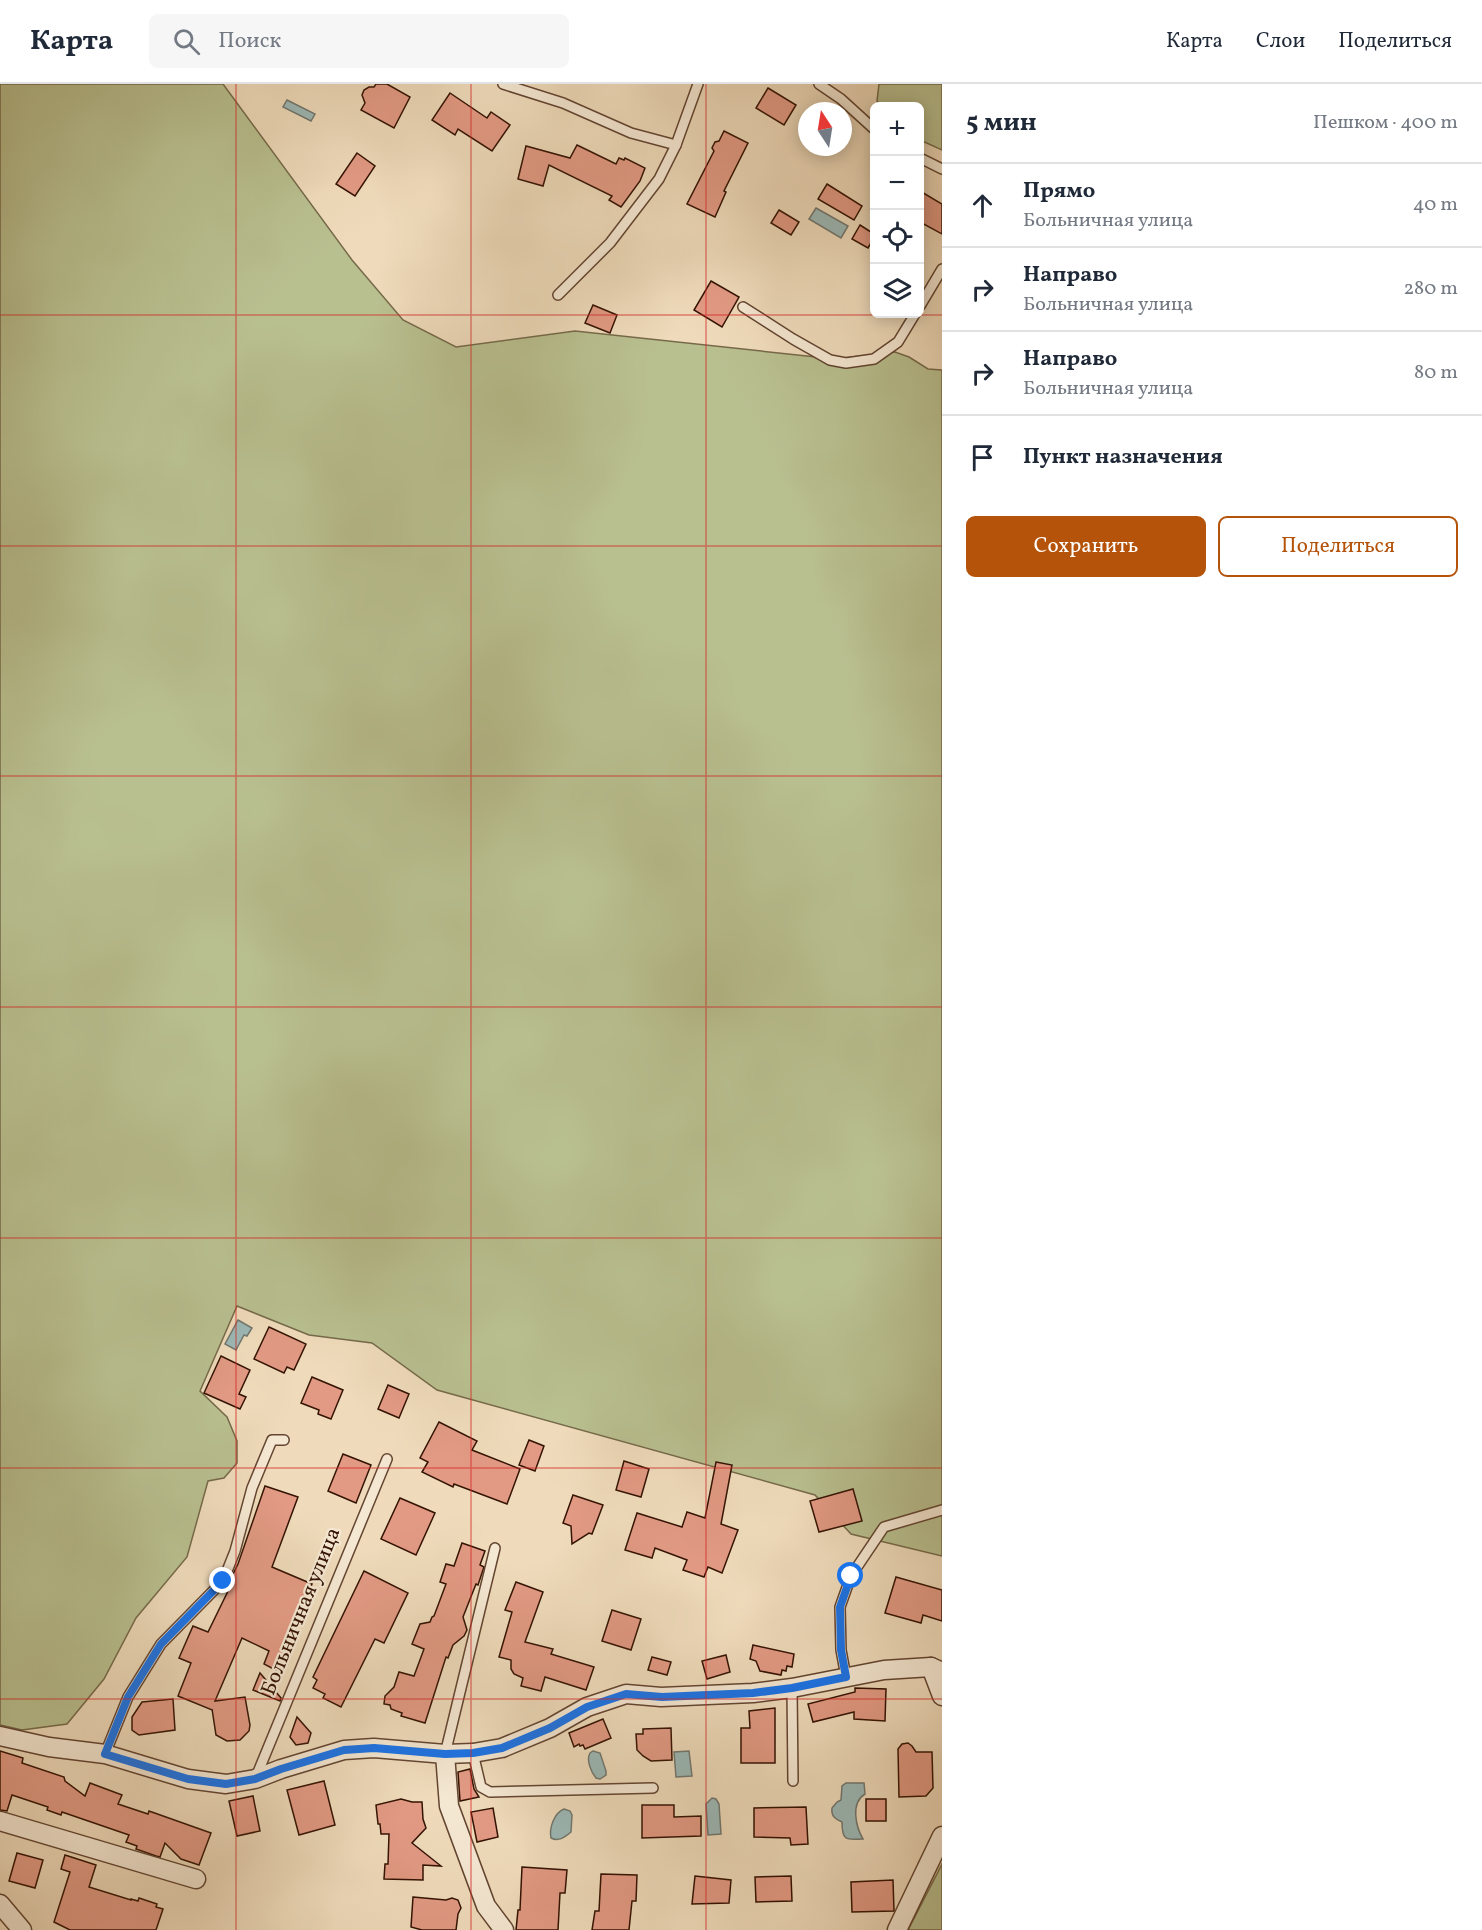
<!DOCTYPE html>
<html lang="ru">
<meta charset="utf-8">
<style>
:root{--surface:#fff;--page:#f6f6f7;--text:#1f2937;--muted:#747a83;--line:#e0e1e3;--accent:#b45309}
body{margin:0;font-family:Vollkorn,serif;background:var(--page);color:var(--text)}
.controls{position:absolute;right:18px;top:18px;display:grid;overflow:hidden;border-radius:9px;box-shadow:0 3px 15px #0003}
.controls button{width:54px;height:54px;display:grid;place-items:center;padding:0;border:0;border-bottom:2px solid var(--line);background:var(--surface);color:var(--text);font:30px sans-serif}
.compass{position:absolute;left:798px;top:18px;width:54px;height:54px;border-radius:50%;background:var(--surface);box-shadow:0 3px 15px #0003;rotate:348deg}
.stop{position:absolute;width:18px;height:18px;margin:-14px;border:4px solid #1a73e8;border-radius:50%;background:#fff}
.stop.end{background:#1a73e8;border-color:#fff;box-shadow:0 2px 6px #0008}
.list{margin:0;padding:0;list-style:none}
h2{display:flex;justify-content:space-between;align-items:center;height:78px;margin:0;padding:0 24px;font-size:26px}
h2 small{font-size:20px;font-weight:400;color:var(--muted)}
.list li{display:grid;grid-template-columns:39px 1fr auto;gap:18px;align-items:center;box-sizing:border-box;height:84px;padding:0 24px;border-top:2px solid var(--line)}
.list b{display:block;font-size:22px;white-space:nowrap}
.list p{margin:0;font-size:20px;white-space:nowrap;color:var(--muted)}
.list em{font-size:20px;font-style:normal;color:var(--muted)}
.actions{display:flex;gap:12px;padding:18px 24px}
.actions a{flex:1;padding:14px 0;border:2px solid var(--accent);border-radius:9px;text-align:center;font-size:21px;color:var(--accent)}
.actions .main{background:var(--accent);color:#fff}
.icon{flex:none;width:33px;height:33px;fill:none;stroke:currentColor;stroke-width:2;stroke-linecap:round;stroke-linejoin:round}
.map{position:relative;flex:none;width:942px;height:1846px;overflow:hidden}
header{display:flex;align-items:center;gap:36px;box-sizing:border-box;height:84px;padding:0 30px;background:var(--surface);border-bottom:2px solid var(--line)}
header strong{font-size:28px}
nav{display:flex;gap:33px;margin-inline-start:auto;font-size:21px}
.search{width:420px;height:54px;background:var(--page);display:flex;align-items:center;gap:15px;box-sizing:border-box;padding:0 21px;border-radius:9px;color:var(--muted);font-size:22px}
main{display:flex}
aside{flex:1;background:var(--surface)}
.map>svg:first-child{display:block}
</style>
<header>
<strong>Карта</strong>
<div class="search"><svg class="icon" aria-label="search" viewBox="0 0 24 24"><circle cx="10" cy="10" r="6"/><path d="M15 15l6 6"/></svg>Поиск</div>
<nav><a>Карта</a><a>Слои</a><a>Поделиться</a></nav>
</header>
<main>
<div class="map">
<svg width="942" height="1846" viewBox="0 0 942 1846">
<rect width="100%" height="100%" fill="#efdbbb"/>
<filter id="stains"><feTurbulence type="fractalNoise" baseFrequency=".00333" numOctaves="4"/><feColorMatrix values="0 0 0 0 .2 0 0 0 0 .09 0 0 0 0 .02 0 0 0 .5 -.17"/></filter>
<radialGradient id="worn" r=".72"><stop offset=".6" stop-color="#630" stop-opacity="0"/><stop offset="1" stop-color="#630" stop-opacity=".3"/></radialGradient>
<!-- green -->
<g fill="#b9c090" stroke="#766a4a" stroke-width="1.5">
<path d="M 0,0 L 223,0 L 352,176 L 403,236 L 456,263 L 575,247 L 835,275 L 895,268 L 909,273 L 928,285 L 942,286 L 942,1472 L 851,1450 L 815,1411 L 437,1306 L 372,1259 L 309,1251 L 237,1222 L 200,1307 L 227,1333 L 237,1357 L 237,1379 L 224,1394 L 208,1397 L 187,1473 L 136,1534 L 104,1595 L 67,1640 L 22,1646 L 0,1641 Z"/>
<path d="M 879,0 L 942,0 L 942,66 L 920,56 L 920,22 L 882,22 L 877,17 Z"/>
<path d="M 942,1779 L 942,1846 L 908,1846 L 942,1780 Z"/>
</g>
<!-- water -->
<g fill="#9cb9b7" stroke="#72776f" stroke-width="1.5">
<path d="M 287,16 L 315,30 L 311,37 L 283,23 Z"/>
<path d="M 816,124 L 848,142 L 841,154 L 809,135 Z"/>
<path d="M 238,1236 L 252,1244 L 247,1252 L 244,1251 L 236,1266 L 225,1260 Z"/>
<path d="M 593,1667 L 600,1669 L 606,1687 L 606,1691 L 600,1695 L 596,1694 C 591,1688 586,1676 590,1669 Z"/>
<path d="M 689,1667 L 692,1692 L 676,1693 L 674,1668 Z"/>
<path d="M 846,1699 L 864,1699 L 865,1710 C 850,1719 856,1743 863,1755 C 846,1756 842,1757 842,1738 C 835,1735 831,1732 832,1724 L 837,1718 L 841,1716 L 842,1702 Z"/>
<path d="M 712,1714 L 716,1715 L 719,1720 L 721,1750 L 708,1751 L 706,1720 Z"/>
<path d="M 564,1725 L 570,1727 L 572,1731 L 571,1748 C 565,1753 559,1758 551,1754 C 549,1744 554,1729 564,1725 Z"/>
</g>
<!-- building -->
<g fill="#e29a84" stroke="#341303" stroke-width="1.5">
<path d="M 376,0 L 387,0 L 410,13 L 394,44 L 361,26 L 365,19 L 362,11 L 364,6 L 369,3 L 374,3 Z"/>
<path d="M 768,4 L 796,21 L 784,41 L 756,24 Z"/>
<path d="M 450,9 L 487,34 L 491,28 L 510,41 L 492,67 L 458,45 L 455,51 L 432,36 Z"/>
<path d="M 724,47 L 748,59 L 724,107 L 726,108 L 715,133 L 687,120 L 714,67 L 712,64 L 715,58 L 719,57 Z"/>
<path d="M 577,61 L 616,80 L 619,74 L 624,76 L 625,74 L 645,84 L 640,97 L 621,123 L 609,116 L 612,112 L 549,81 L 543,102 L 518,95 L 526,62 L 570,74 Z"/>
<path d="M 357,69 L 375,82 L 355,112 L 336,100 Z"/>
<path d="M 827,100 L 862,122 L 854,136 L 818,115 Z"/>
<path d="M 920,107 L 942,120 L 942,150 L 920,138 Z"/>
<path d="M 779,126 L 799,138 L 791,151 L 771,139 Z"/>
<path d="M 860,141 L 874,150 L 874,154 L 868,164 L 852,155 Z"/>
<path d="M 711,197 L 739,213 L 722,243 L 694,226 Z"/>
<path d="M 593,221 L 617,231 L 610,249 L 585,239 Z"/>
<path d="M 269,1243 L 306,1260 L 294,1286 L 287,1283 L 284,1289 L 254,1275 Z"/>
<path d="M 221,1272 L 250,1286 L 239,1310 L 246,1313 L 240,1325 L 204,1309 Z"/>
<path d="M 312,1293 L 343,1306 L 331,1335 L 318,1330 L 319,1326 L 301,1319 Z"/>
<path d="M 388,1301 L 409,1310 L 399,1334 L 378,1325 Z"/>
<path d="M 439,1338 L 477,1357 L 472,1366 L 520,1385 L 507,1420 L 454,1400 L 453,1403 L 422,1388 L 428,1378 L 420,1374 Z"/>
<path d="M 529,1356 L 544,1362 L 535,1387 L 519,1381 Z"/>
<path d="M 343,1370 L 371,1381 L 356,1419 L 328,1407 Z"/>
<path d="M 624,1377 L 649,1385 L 641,1413 L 616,1406 Z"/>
<path d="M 716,1378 L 732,1381 L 721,1440 L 738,1446 L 722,1489 L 708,1483 L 704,1493 L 683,1486 L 687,1476 L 655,1464 L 652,1474 L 625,1466 L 637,1429 L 682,1443 L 687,1428 L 705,1434 Z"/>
<path d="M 265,1402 L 298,1413 L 272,1483 L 312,1500 L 279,1588 L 264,1580 L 269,1567 L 242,1554 L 215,1617 L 245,1613 L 250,1641 L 249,1647 L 240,1656 L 227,1657 L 216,1651 L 212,1625 L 212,1626 L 178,1612 L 191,1579 L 179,1574 L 193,1542 L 208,1548 L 229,1505 L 226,1504 L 238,1480 Z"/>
<path d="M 853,1405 L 862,1437 L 819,1448 L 810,1417 Z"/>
<path d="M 573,1411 L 603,1421 L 592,1450 L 589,1449 L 572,1460 L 571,1442 L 563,1439 Z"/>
<path d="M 400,1414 L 435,1429 L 416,1471 L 381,1455 Z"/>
<path d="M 462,1459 L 485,1467 L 480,1481 L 484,1483 L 478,1501 L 476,1500 L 463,1533 L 467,1546 L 464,1552 L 453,1561 L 448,1574 L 446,1573 L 425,1639 L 401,1632 L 402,1629 L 391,1625 L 390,1621 L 384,1620 L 385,1612 L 394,1603 L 399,1588 L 414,1592 L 424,1565 L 412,1560 L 420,1540 L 430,1538 L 432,1533 L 434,1532 L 446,1500 L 440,1498 L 446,1480 L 454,1482 Z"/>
<path d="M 364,1487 L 408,1509 L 384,1559 L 375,1555 L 341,1623 L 323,1614 L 325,1610 L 313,1604 L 317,1596 L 313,1593 Z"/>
<path d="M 896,1493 L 942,1506 L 942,1537 L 923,1531 L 921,1539 L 885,1529 Z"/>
<path d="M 516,1498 L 543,1508 L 525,1558 L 553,1565 L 551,1570 L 594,1583 L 586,1606 L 545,1593 L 541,1607 L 521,1602 L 523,1594 L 514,1590 L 511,1585 L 511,1576 L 499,1573 L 512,1528 L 505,1526 Z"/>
<path d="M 612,1526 L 641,1535 L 631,1566 L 602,1557 Z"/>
<path d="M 753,1561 L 794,1570 L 792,1583 L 787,1582 L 786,1587 L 782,1586 L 781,1591 L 760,1587 L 756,1577 L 750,1575 Z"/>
<path d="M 726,1571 L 730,1588 L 707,1595 L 702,1577 Z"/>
<path d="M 652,1573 L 671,1578 L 667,1591 L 648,1586 Z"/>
<path d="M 260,1589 L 281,1614 L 280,1617 L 253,1606 Z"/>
<path d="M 855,1604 L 886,1605 L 885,1637 L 854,1635 L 854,1628 L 813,1638 L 808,1620 L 855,1608 Z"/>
<path d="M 173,1615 L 175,1646 L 139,1651 L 132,1646 L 132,1633 L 142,1618 Z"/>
<path d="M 775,1624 L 775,1679 L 741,1679 L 741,1644 L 750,1644 L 749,1627 Z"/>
<path d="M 297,1633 L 311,1649 L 308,1659 L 296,1661 L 290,1653 Z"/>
<path d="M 603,1635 L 611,1654 L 585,1665 L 583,1661 L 580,1662 L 579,1660 L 574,1663 L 569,1649 Z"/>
<path d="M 671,1644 L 672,1676 L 651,1677 L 643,1672 L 637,1666 L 636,1650 L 643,1650 L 643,1645 Z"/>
<path d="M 908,1659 L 912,1662 L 916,1668 L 932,1668 L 933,1704 L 926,1712 L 899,1713 L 898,1665 L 902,1660 Z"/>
<path d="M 0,1667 L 23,1674 L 22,1679 L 64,1693 L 65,1697 L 85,1712 L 90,1699 L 122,1711 L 118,1720 L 148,1730 L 149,1727 L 211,1749 L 199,1781 L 181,1775 L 165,1759 L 160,1773 L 156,1772 L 136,1765 L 137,1762 L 126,1758 L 129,1751 L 62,1728 L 61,1731 L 47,1726 L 48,1723 L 12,1711 L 7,1727 L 0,1726 Z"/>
<path d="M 470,1685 L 474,1705 L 479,1713 L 460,1717 L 458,1688 Z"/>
<path d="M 324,1697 L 335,1741 L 299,1751 L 287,1706 Z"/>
<path d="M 253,1712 L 260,1747 L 237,1752 L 229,1717 Z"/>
<path d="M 401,1715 L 412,1718 L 422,1718 L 423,1735 L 426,1744 L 412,1759 L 441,1782 L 423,1781 L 423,1796 L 384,1795 L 385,1780 L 388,1780 L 389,1750 L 381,1750 L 380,1740 L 378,1740 L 376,1721 Z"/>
<rect x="866" y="1715" width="20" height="22"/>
<path d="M 642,1721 L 674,1721 L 674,1733 L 701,1732 L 701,1752 L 642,1754 Z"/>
<path d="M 806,1723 L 808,1760 L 791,1761 L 790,1754 L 754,1753 L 754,1724 Z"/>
<path d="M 493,1724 L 498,1753 L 477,1758 L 471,1728 Z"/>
<path d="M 17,1769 L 43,1776 L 35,1804 L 9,1797 Z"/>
<path d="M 65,1771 L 96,1781 L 89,1803 L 131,1816 L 131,1815 L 138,1817 L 139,1814 L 157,1820 L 156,1823 L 163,1825 L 156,1846 L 70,1846 L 54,1838 L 70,1788 L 61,1785 Z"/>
<path d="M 522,1783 L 567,1786 L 565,1809 L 560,1809 L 558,1846 L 516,1846 L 518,1826 L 520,1826 Z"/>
<path d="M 601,1790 L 637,1791 L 636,1817 L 632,1817 L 629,1846 L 592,1846 L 595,1827 L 599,1827 Z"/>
<path d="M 695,1792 L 731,1796 L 729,1819 L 692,1820 Z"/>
<path d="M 791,1792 L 792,1817 L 756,1818 L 755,1793 Z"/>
<path d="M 893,1796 L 894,1827 L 852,1828 L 851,1798 Z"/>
<path d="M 413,1813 L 446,1816 L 452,1814 L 458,1816 L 461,1824 L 458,1830 L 456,1846 L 422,1846 L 411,1843 Z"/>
</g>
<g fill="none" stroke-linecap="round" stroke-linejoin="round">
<!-- service casing -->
<g stroke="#634531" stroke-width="12">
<g id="service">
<path d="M 503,0 L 563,19 L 631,49 L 676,61 L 698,0"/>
<path d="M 819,0 L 841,15 L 874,45"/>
<path d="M 920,74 L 942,85"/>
<path d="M 558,211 L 610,159 L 659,95 L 676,61"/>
<path d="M 920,222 L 942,185"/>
<path d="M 743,223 L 793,255 L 830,276 L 846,279 L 874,275 L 898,258 L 915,230"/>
<path d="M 846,1593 L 841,1566 L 840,1523 L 851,1492 L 884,1443 L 942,1426"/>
<path d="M 792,1604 L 793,1697"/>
<path d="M 473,1669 L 481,1703 L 490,1708 L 653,1704"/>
<path d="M 105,1670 L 128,1613 L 161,1560 L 223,1497 L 235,1467 L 252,1404 L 272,1356 L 284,1356"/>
<path d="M 445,1670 L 495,1464"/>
<path d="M 256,1693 L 387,1375"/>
</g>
</g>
<!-- minor casing -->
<g stroke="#634531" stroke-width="21">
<g id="minor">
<path d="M 931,1583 L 942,1612"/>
<path d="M 0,1652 L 49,1663 L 105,1670 L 188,1695 L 226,1700 L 255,1695 L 281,1685 L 344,1666 L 374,1664 L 445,1670 L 473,1669 L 502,1664 L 550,1644 L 587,1623 L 626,1610 L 661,1613 L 753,1609 L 792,1604 L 884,1586 L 931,1583 L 942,1588"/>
<path d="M 445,1670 L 449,1722 L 486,1822 L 504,1846"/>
<path d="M 0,1737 L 196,1795"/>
<path d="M 0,1820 L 22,1846"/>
<path d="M 897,1846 L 942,1752"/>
</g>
</g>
<!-- service -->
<use href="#service" stroke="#f5e8d3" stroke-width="9"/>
<!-- minor -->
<use href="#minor" stroke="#f5e8d3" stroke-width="18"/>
</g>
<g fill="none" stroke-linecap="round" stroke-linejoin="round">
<!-- route -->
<path stroke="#1a73e8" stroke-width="8" d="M 223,1497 L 161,1560 L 128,1613 L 105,1670 L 188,1695 L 226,1700 L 255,1695 L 281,1685 L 344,1666 L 374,1664 L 445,1670 L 473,1669 L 502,1664 L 550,1644 L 587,1623 L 626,1610 L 662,1613 L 753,1609 L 792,1604 L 846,1593 L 841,1566 L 840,1523 L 851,1492"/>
</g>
<!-- grid -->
<path fill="none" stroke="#d62828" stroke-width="1.5" stroke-opacity="0.55" d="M 236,0 L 236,1846M 471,0 L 471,1846M 706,0 L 706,1846M 0,231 L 942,231M 0,462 L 942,462M 0,692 L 942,692M 0,923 L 942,923M 0,1154 L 942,1154M 0,1384 L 942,1384M 0,1615 L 942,1615"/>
<g text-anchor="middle" stroke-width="4.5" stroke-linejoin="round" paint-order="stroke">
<!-- street labels -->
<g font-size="21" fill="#341303" stroke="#f5e8d3">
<text transform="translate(300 1527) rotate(-68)" y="7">Больничная улица</text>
</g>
</g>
<rect width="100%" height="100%" filter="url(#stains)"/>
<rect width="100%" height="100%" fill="url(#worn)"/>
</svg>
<div class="controls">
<button>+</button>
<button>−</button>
<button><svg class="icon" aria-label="locate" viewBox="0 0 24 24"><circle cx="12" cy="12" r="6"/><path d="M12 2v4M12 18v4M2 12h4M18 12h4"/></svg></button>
<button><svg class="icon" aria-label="layers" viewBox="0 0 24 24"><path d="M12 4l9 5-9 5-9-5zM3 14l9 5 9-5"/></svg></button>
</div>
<svg class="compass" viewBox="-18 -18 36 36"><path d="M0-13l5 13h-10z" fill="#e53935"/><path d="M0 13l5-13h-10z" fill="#747a83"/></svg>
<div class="stop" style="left:851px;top:1492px"></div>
<div class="stop end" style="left:223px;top:1497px"></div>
</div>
<aside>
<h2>5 мин<small>Пешком · 400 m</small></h2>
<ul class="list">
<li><svg class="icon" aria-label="ahead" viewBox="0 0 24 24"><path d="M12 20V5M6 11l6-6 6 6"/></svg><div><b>Прямо</b><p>Больничная улица</p></div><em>40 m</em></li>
<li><svg class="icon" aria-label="right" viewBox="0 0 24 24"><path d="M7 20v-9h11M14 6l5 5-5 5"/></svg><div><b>Направо</b><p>Больничная улица</p></div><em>280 m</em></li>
<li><svg class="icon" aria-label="right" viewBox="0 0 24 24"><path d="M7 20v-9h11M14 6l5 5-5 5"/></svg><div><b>Направо</b><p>Больничная улица</p></div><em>80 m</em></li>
<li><svg class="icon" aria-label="arrive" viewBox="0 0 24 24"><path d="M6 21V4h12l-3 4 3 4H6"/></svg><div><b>Пункт назначения</b></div></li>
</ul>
<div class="actions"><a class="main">Сохранить</a><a>Поделиться</a></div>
</aside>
</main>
